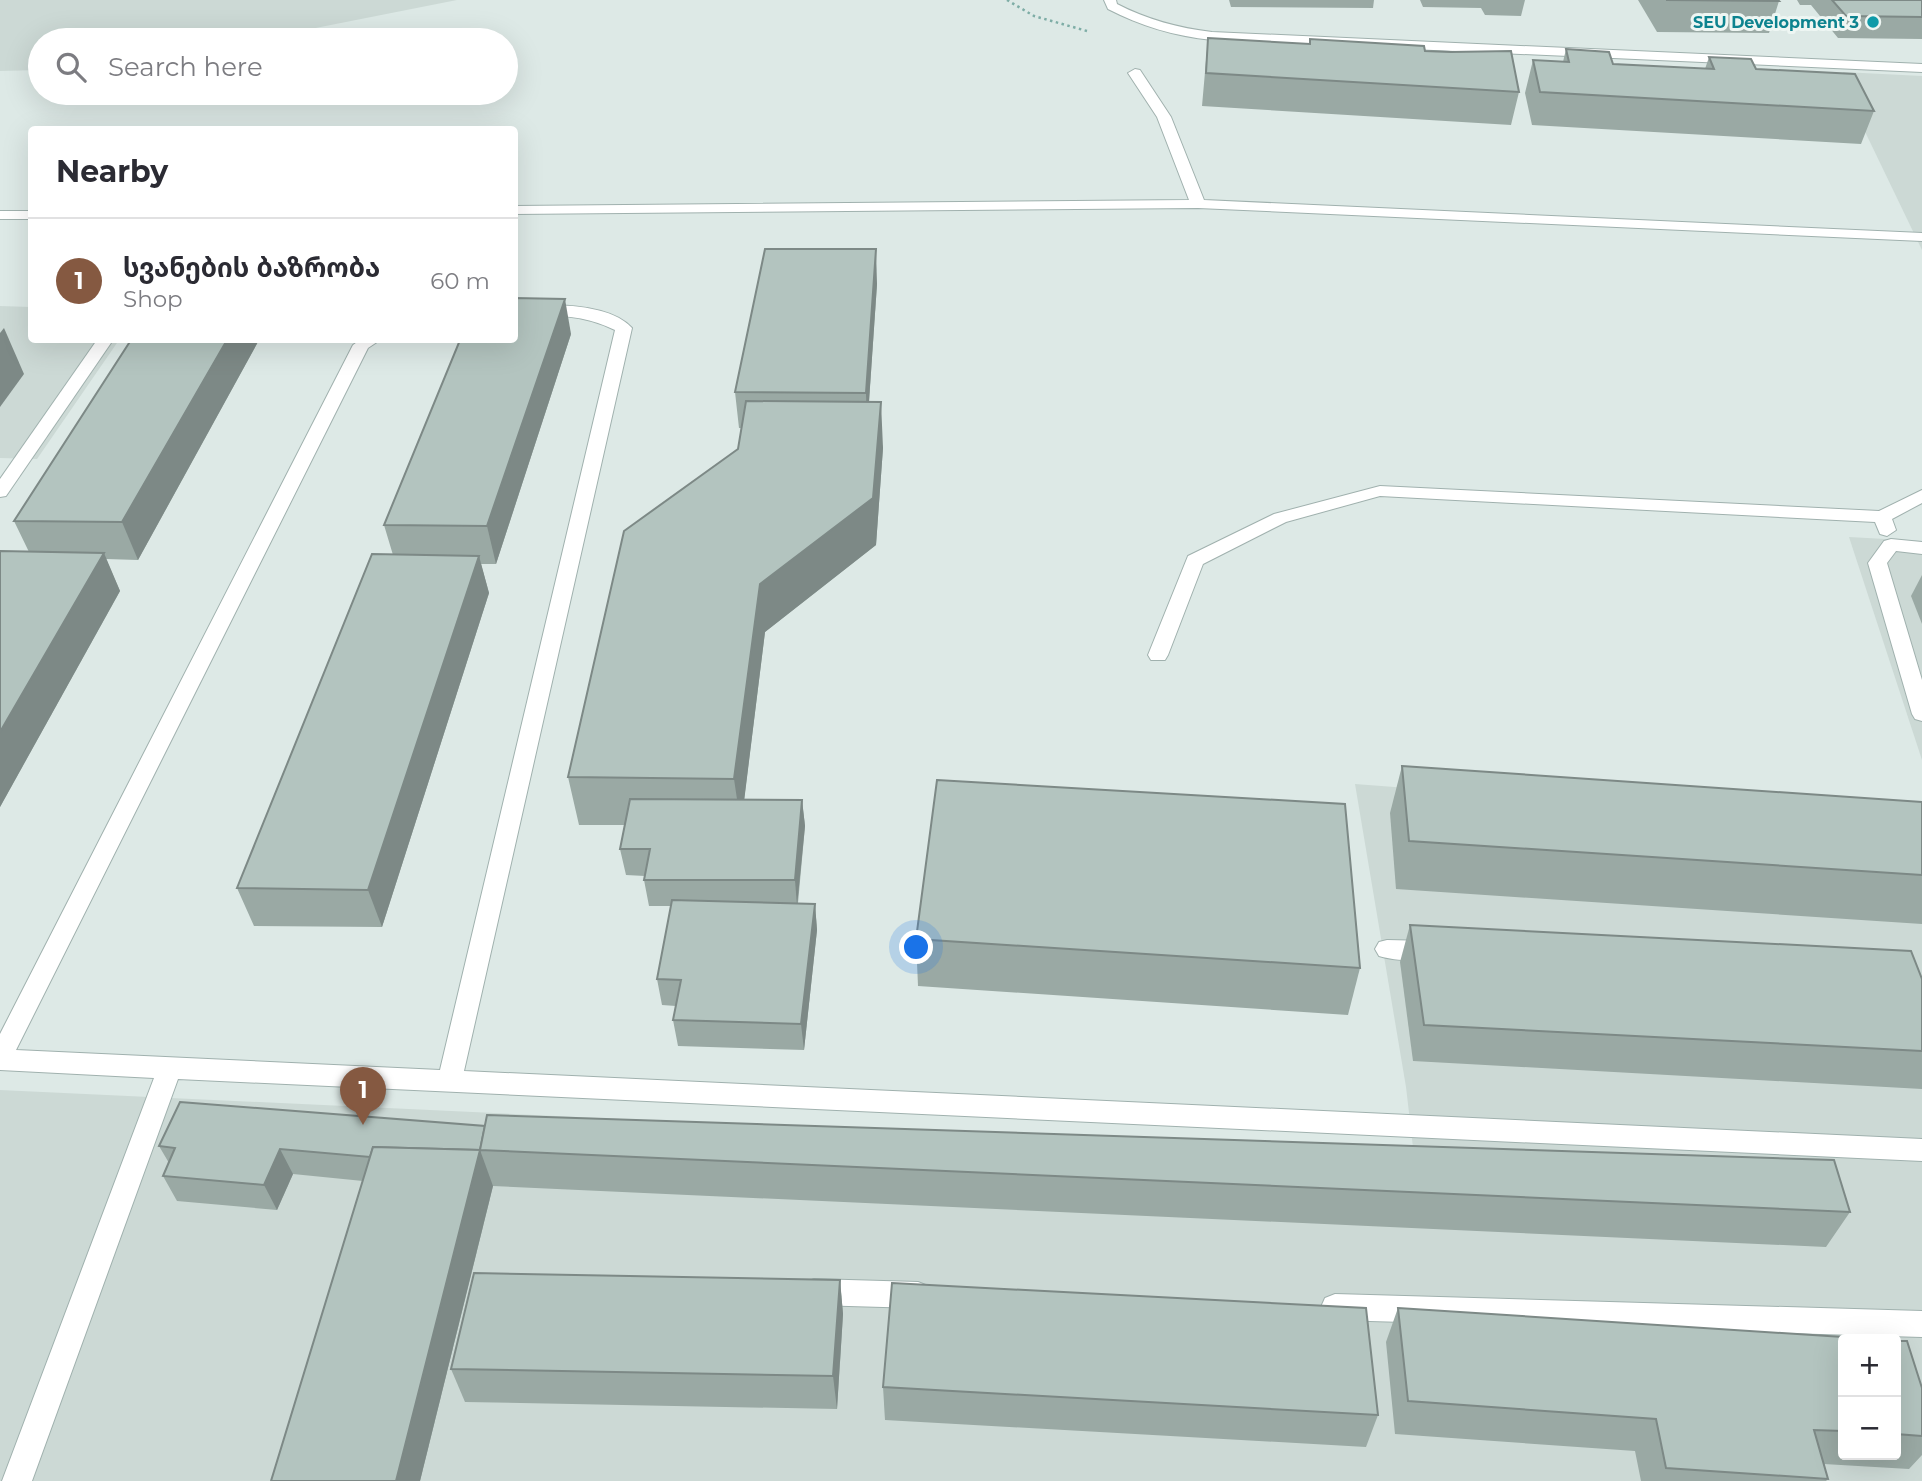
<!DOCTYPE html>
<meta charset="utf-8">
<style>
:root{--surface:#fff;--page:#f7f7f7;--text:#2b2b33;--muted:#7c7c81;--line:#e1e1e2;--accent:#855941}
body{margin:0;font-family:Montserrat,"Noto Sans Georgian",sans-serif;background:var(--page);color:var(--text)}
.controls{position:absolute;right:21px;bottom:21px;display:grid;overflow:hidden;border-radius:7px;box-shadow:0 7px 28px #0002}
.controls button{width:63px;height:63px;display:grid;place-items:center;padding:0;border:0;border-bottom:2px solid var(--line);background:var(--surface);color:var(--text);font:35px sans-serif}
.you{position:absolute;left:917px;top:948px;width:24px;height:24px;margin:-18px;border:5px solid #fff;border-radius:50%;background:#1a73e8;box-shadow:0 0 0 10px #1a73e833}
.badge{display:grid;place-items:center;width:46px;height:46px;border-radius:50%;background:var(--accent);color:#fff;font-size:23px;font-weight:700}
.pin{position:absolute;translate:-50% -58px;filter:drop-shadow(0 2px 4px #0008)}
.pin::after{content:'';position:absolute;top:37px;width:24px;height:21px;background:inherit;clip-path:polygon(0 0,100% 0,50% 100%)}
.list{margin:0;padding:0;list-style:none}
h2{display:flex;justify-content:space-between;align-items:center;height:91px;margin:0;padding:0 28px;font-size:30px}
h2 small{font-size:23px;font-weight:400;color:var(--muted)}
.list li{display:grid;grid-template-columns:46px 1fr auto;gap:21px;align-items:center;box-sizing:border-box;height:126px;padding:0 28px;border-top:2px solid var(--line)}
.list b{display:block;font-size:26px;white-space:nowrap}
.list p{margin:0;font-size:23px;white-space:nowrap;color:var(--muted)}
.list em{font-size:23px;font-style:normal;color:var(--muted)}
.icon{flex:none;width:38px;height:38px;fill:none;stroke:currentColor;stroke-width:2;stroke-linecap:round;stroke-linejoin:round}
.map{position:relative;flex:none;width:1922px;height:1481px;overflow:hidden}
.search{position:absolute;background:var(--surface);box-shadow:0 7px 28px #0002;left:28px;top:28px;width:490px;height:77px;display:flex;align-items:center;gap:18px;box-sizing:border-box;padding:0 24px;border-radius:38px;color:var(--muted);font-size:26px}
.panel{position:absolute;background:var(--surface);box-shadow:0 7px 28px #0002;left:28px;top:126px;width:490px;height:217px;border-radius:7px}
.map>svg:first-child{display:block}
</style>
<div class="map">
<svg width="1922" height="1481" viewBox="0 0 1922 1481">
<rect width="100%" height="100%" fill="#dde9e6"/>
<!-- built -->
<g fill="#ccd9d5" fill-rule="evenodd">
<path d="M 0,0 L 457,0 L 255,40 L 40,40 L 40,70 L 0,71 Z"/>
<path d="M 1843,72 L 1922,76 L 1922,250 L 1843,86 Z"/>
<path d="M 0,306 L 31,307 L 32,340 L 119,340 L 37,459 L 0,458 Z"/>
<path d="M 1849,537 L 1922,541 L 1922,760 Z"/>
<path d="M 1355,784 L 1922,827 L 1922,1481 L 0,1481 L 0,1090 L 1414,1156 L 1406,1087 ZM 1843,1339 L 1896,1339 L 1896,1455 L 1843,1455 Z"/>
</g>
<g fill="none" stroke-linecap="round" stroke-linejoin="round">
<!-- minor casing -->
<g stroke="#a0b1ae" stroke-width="2">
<g id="minor">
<path d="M 1104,0 L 1116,0 L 1117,4 C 1148,20 1178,28 1212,32 L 1922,64 L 1922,72 L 1212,40 C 1174,36 1141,26 1108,9 Z"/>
<path d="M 1135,69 L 1140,70 L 1171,117 L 1204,200 L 1922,233 L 1922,241 L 1198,208 L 514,214 L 514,206 L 1189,200 L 1157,117 L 1128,73 Z"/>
<rect x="0" y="211" width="32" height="8"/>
<path d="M 545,305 C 571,305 613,307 632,328 L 464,1071 L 1922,1139 L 1922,1161 L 178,1079 L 32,1481 L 2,1481 L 154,1078 L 0,1070 L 0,1034 L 353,345 L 360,340 L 380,340 L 368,348 L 16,1050 L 440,1070 L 615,330 C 582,314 551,314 514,317 L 514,307 Z"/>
<path d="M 97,340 L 113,340 L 6,496 L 0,497 L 0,479 Z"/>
<path d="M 1380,486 L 1879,511 L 1922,490 L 1922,503 L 1892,519 L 1896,530 L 1887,536 L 1880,534 L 1875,522 L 1380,496 L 1286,522 L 1203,564 L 1168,655 L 1165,660 L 1151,660 L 1148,655 L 1188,556 L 1274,514 Z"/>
<path d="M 1891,539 L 1922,542 L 1922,554 L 1896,551 L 1887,563 L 1922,680 L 1922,721 L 1915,719 L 1912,714 L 1868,563 L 1884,541 Z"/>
<path d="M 1387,940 L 1430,941 L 1438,943 L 1442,950 L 1438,957 C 1422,962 1395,961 1379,956 L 1375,949 L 1379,942 Z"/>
<path d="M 814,1279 L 918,1282 L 928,1286 L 932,1295 L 928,1304 L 918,1308 L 814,1305 L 804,1301 L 800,1292 L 804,1283 Z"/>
<path d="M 1335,1294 L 1922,1311 L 1922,1337 L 1335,1320 L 1325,1316 L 1321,1307 L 1325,1298 Z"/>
</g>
</g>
<!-- path -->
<path stroke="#7eada6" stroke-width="2.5" stroke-dasharray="2.5 3.5" stroke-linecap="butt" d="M 1007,0 L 1034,16 L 1087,31"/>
<!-- minor -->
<use href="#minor" fill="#fff" fill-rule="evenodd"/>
</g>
<!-- wall -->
<g fill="#9aa9a4">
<path d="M 1229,0 L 1374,0 L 1373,8 L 1231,7 Z"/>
<path d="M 1420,0 L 1525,0 L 1521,16 L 1485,15 L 1481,8 L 1423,7 Z"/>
<path d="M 1638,0 L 1778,0 L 1779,1 L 1769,33 L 1657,32 Z"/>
<path d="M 1797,0 L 1922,0 L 1922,39 L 1838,38 L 1811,5 L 1800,5 Z"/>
<path d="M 1208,38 L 1309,44 L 1310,39 L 1425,51 L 1519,92 L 1511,125 L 1202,106 Z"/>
<path d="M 1566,49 L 1613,64 L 1705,69 L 1709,57 L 1756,69 L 1874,111 L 1861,144 L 1532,125 L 1525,93 L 1533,60 L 1563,62 Z"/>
<path d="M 877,284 L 869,402 L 883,448 L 876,545 L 765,632 L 744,800 L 802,800 L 805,826 L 798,903 L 815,904 L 817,930 L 804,1050 L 678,1046 L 673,1020 L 676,1006 L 662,1005 L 657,979 L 671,906 L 649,906 L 644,880 L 645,876 L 626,875 L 620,849 L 625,825 L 579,825 L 568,777 L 738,449 L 742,428 L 739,428 L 735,392 Z"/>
<path d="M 571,334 L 496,564 L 481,564 L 489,593 L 382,927 L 254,926 L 237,888 L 393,555 L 384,525 Z"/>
<path d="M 131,340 L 259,340 L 138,560 L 106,559 L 120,591 L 0,807 L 0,551 L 29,552 L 14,521 Z"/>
<path d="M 1922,575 L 1922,624 L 1911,596 Z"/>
<path d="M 1402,766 L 1922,802 L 1922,924 L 1396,889 L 1390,813 Z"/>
<path d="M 1410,925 L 1922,979 L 1922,1089 L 1413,1061 L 1400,962 Z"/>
<path d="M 916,939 L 1360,968 L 1348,1015 L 918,986 Z"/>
<path d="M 485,1126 L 1850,1212 L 1826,1247 L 493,1186 L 420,1481 L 271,1481 L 363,1181 L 293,1174 L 277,1210 L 177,1201 L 163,1176 L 169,1163 L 159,1146 Z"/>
<path d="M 840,1280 L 843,1314 L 837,1409 L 465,1402 L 451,1369 Z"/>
<path d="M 1398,1308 L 1843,1339 L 1843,1455 L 1896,1455 L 1896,1341 L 1922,1388 L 1922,1455 L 1909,1469 L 1824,1464 L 1828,1479 L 1826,1481 L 1641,1481 L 1635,1451 L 1395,1434 L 1386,1342 Z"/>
<path d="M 883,1387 L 1378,1415 L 1366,1447 L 885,1420 Z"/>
</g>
<!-- shaded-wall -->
<g fill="#7d8986">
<path d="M 876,249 L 877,284 L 867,430 L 866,393 Z"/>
<path d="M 565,299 L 571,334 L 496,564 L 487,526 Z"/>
<path d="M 4,328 L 24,374 L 0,407 L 0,333 Z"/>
<path d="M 227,340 L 259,340 L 138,560 L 122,522 Z"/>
<path d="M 881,402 L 883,448 L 876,545 L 765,632 L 741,826 L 734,779 L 760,584 Z"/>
<path d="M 104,553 L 120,591 L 0,807 L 0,732 Z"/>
<path d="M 479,556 L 489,593 L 382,927 L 368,890 Z"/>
<path d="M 802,800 L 805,826 L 797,906 L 795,880 Z"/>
<path d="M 815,904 L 817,930 L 804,1050 L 801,1024 Z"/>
<path d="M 280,1149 L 293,1174 L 277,1210 L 264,1185 Z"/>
<path d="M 480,1150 L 493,1186 L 420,1481 L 396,1481 Z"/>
<path d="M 840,1280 L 843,1314 L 837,1409 L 833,1376 Z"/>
</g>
<!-- building -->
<g fill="#b3c4bf" stroke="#7d8986" stroke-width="2">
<path d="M 1666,0 L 1778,0 L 1779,1 Z"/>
<path d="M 1832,0 L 1922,0 L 1922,17 L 1846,16 Z"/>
<path d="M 1208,38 L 1310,44 L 1310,39 L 1424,46 L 1425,51 L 1451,52 L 1511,51 L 1519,92 L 1206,73 Z"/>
<path d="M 1566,49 L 1609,52 L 1613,64 L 1714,69 L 1709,57 L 1751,59 L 1756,69 L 1855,74 L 1874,111 L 1540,92 L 1533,60 L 1569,62 Z"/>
<path d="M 765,249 L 876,249 L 866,393 L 735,392 Z"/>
<path d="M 514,298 L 565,299 L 487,526 L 384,525 L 460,340 L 514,340 Z"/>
<path d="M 131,340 L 227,340 L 122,522 L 14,521 Z"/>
<path d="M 746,401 L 881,402 L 873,498 L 760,584 L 734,779 L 568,777 L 624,531 L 738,449 Z"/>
<path d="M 0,551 L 104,553 L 0,732 Z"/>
<path d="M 372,554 L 479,556 L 368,890 L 237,888 Z"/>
<path d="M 1402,766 L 1922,802 L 1922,875 L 1409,841 Z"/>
<path d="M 937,780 L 1345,804 L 1360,968 L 916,939 Z"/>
<path d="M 630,799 L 802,800 L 795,880 L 644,880 L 650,849 L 620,849 Z"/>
<path d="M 672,900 L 815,904 L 801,1024 L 673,1020 L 681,980 L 657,979 Z"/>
<path d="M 1410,925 L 1911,951 L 1922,979 L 1922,1051 L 1424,1025 Z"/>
<path d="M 180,1102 L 485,1126 L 480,1150 L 373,1147 L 370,1157 L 280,1149 L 264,1185 L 163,1176 L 175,1148 L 159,1146 Z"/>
<path d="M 487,1115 L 1834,1160 L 1850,1212 L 480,1150 L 396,1481 L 271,1481 L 373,1147 L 480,1150 Z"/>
<path d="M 474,1273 L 840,1280 L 833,1376 L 451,1369 Z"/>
<path d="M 892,1283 L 1366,1308 L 1378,1415 L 883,1387 Z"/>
<path d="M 1398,1308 L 1874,1339 L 1843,1339 L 1843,1431 L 1814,1430 L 1828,1479 L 1666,1468 L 1656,1419 L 1408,1401 Z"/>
<path d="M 1896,1341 L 1907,1341 L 1922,1388 L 1922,1436 L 1896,1434 Z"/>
</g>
<!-- markers -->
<circle fill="#0f9aa8" stroke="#eef6f3" stroke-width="2.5" cx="1873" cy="22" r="7"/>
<g text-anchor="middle" stroke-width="6" stroke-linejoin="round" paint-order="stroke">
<!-- far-culture labels -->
<g font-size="16" font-weight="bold" fill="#0d838f" stroke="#eef6f3" text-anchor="end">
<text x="1859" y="28">SEU Development 3</text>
</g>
</g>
</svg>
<div class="controls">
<button>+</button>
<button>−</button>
</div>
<div class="you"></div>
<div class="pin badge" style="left:363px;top:1125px">1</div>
<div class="search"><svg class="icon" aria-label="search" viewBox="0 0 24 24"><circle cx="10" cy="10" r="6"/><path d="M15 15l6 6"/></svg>Search here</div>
<section class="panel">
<h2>Nearby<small></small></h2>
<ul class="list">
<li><span class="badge">1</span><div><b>სვანების ბაზრობა</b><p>Shop</p></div><em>60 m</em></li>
</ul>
</section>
</div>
